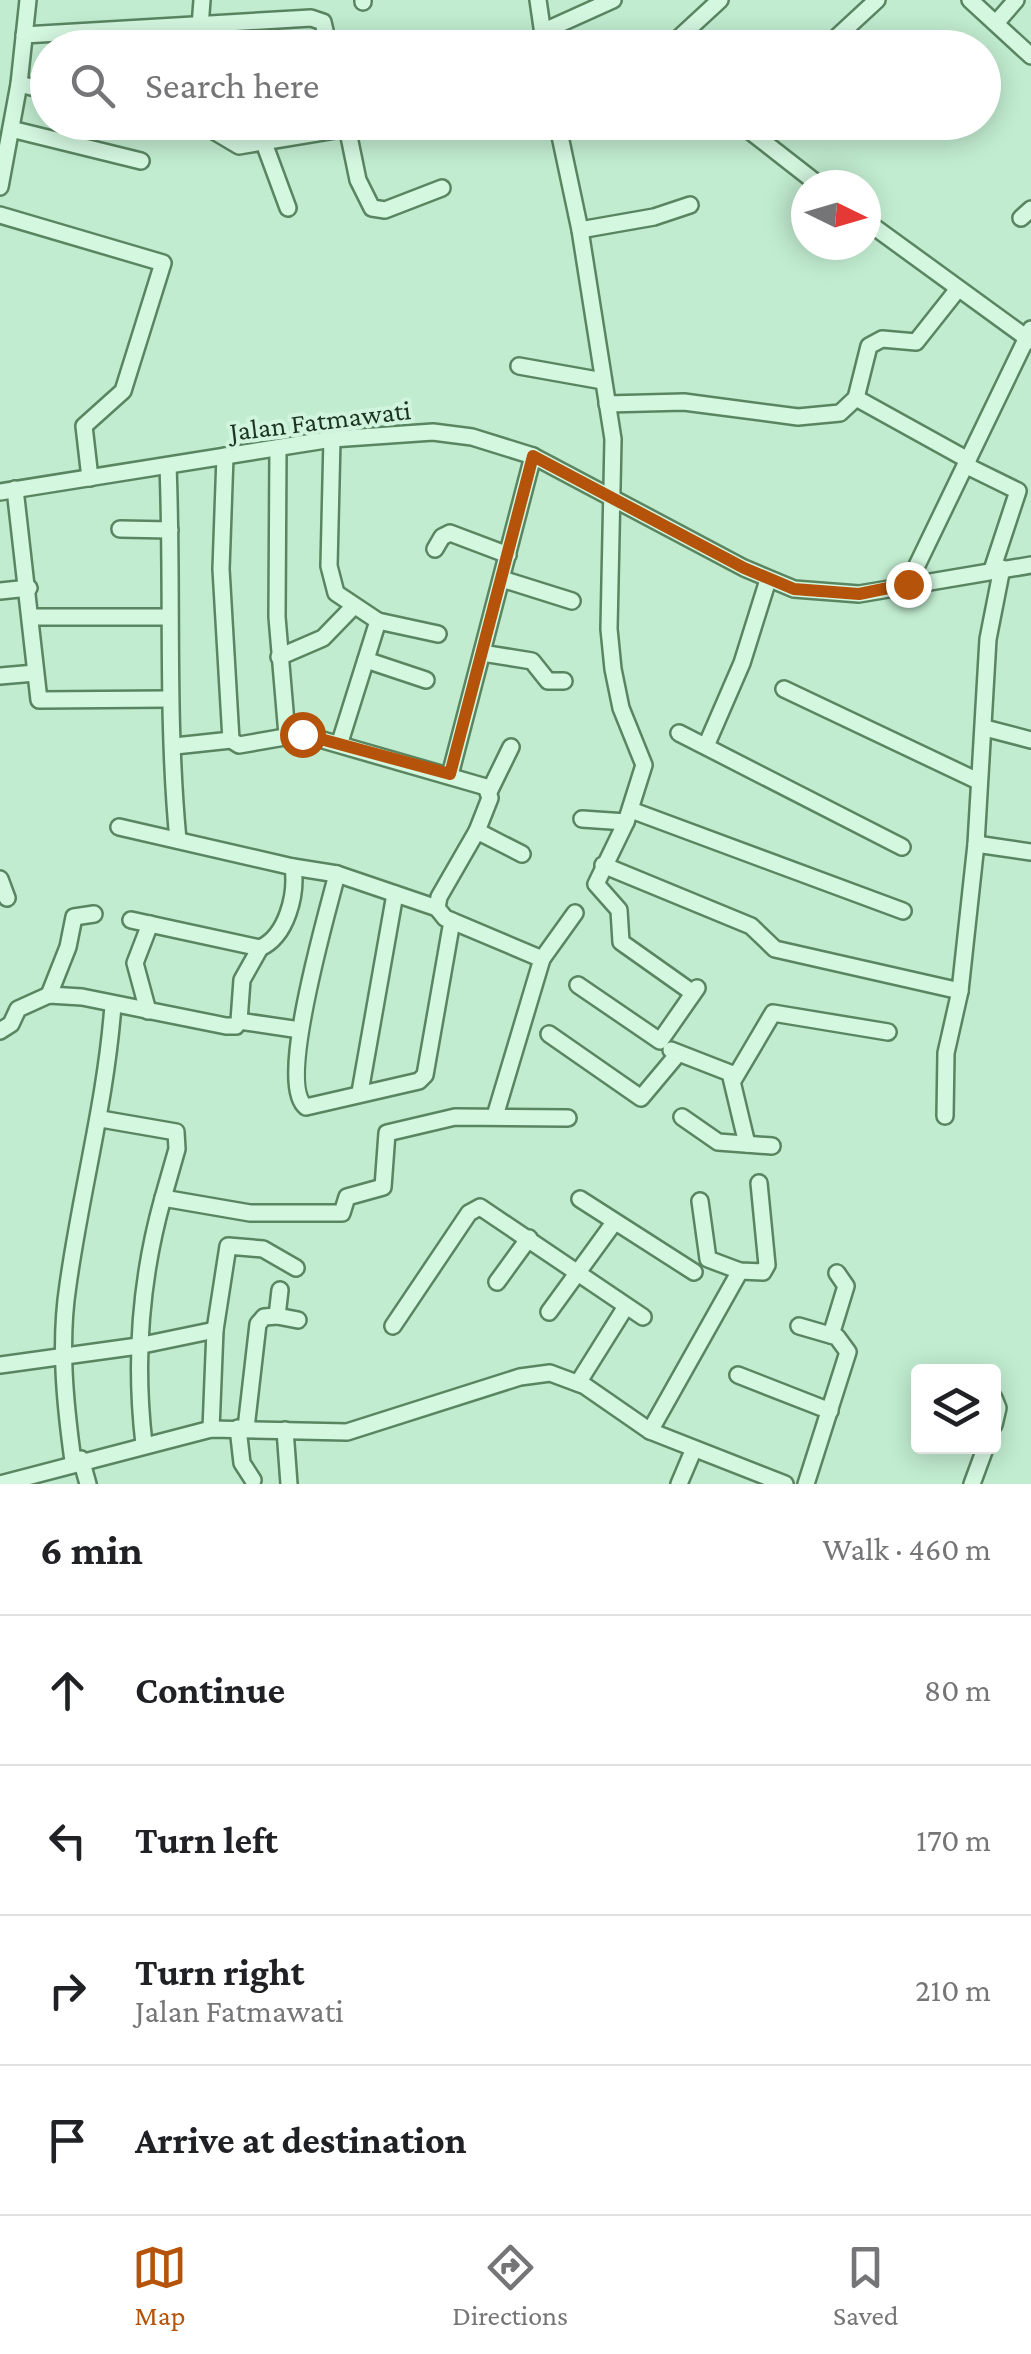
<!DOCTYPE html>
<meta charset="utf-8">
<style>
:root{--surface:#fff;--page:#f6f6f6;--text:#202124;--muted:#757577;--line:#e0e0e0;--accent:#b45309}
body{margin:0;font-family:"Crimson Pro",serif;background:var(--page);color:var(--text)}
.controls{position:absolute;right:30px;bottom:30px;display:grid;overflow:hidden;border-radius:10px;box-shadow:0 5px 25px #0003}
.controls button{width:90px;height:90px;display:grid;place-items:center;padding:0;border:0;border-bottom:2px solid var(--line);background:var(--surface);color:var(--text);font:50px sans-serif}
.compass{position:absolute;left:791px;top:170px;width:90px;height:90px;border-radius:50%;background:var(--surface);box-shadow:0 5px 25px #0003;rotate:95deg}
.stop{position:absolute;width:30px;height:30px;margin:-22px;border:8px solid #b45309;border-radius:50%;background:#fff}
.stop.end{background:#b45309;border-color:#fff;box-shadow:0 2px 10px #0008}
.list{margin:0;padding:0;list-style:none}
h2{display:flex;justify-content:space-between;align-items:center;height:130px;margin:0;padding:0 40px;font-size:42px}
h2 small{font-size:32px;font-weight:400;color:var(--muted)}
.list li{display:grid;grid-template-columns:65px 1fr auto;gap:30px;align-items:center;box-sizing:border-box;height:150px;padding:0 40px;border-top:2px solid var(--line)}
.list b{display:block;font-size:38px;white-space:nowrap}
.list p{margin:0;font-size:32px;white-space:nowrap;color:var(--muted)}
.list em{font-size:32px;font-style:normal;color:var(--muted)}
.icon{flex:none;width:55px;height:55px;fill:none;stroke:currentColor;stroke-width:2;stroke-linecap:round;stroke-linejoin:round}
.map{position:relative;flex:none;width:1031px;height:1484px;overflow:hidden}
.search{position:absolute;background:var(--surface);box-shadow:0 5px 25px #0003;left:30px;right:30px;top:30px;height:110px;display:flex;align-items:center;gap:25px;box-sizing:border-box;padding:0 35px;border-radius:55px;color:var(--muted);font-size:38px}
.sheet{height:730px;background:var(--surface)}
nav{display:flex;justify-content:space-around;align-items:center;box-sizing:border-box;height:140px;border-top:2px solid var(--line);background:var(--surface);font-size:28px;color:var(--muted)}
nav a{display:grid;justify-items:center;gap:5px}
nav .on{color:var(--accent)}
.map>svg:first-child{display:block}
</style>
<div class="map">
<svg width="1031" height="1484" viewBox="0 0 1031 1484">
<rect width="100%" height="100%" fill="#c1ecd0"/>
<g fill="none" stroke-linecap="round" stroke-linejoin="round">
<!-- minor casing -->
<g stroke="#598561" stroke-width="20">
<g id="minor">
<path d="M 363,0 L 363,2"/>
<path d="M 538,0 L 545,48"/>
<path d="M 970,0 L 1031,56"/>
<path d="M 997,22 L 1016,0"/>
<path d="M 200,27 L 202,0"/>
<path d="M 542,32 L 613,0"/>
<path d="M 24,35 L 311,18 L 323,22 L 329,48"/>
<path d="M 668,48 L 720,0"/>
<path d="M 825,48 L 877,0"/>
<path d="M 19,84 L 48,91"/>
<path d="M 181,122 L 207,127 L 239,146 L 348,128"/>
<path d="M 346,122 L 358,180 L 372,208 L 385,210 L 442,188"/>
<path d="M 557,122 L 580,230 L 613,439 L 609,629 L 613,669 L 621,708 L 644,765 L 626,822 L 596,884 L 619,910 L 621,942 L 693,993"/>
<path d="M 746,128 L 819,185"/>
<path d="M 11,129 L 141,161"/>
<path d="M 264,143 L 288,208"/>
<path d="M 0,187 L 19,84 L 28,0"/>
<path d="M 0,215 L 163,263 L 123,391 L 84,426 L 90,478"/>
<path d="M 1021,218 L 1031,209"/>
<path d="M 866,221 L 1031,341"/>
<path d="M 580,230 L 654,217 L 690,205"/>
<path d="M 519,366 L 603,381"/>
<path d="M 856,398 L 869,346 L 882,339 L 916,342 L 958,289"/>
<path d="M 607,404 L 684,402 L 798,417 L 840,413 L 856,398 L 968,460"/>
<path d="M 332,439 L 329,566 L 336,593 L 378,621 L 438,634"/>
<path d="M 278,448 L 277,617 L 287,735"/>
<path d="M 225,456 L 221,569 L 231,740 L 239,745 L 302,734 L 486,787 L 490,798 L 477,831 L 439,897 L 437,908 L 445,918 L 542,959"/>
<path d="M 168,466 C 173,591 166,715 178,840"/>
<path d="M 967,466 L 1018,491 L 992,570"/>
<path d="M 15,489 L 39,700 L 167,699"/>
<path d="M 0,492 L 332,439 L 433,432 L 472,437 L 533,456 L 744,568 L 794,589 L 859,594 L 1031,565"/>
<path d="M 120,529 L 170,530"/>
<path d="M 435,549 L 442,537 L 450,533 L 508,555"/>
<path d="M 1002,568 L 988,639 L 976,844 L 1031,852"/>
<path d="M 502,579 L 572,601"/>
<path d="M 908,584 L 1031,329"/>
<path d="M 0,591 L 29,588"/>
<path d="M 33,617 L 168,617"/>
<path d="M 482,653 L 532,661 L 548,681 L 564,681"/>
<path d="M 279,657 L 323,638 L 353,607"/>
<path d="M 366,660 L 426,680"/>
<path d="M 0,676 L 35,673"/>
<path d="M 784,689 L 978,781"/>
<path d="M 985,728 L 1031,740"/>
<path d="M 679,733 L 902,847"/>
<path d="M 340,742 L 378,621"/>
<path d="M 175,746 L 231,740"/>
<path d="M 706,746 L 742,663 L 768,580"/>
<path d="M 450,775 L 533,456"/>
<path d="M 489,792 L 511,747"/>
<path d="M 631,810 L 903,911"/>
<path d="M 582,819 L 626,822"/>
<path d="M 119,827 L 293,867 C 297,894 287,936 260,948 L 131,920"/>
<path d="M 477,831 L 522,854"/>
<path d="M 603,865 L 751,926 L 775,949 L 960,991 L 976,844"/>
<path d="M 293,867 L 337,874 L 437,908"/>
<path d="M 337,874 C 328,911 276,1084 306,1107 L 419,1081 L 425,1075 L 452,921"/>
<path d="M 0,879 L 7,898"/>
<path d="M 578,985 L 660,1041 L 697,988"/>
<path d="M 49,995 L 68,947 L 74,917 L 94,914"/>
<path d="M 148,1011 L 135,963 L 150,924"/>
<path d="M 239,1021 L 242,980 L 260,948"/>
<path d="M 0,1031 L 11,1024 L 18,1009 L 49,995 L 82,997 L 226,1026 L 236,1026 L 239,1021 L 300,1030"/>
<path d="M 549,1034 L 641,1098 L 677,1055"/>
<path d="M 671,1050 L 730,1073 L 747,1144"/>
<path d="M 734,1079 L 773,1013 L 888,1032"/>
<path d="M 360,1092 L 395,894"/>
<path d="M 495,1116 L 542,959 L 575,913"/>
<path d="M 945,1116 L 946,1053 L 960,991"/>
<path d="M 682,1117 L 718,1142 L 772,1146"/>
<path d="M 101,1119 L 176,1132 L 177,1149 L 163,1198"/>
<path d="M 580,1199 L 694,1272"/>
<path d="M 700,1201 L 708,1259 L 740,1271 L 763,1272 L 767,1265 L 759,1183"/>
<path d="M 497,1282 L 529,1238"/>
<path d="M 549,1312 L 613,1224"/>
<path d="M 277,1316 L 298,1320"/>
<path d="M 393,1326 L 469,1213 L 480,1207 L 643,1317"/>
<path d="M 799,1326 L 837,1337 L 848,1352 L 806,1484"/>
<path d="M 831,1335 L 846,1286 L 837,1273"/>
<path d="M 0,1365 L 138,1346 L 215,1330"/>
<path d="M 738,1375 L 830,1411"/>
<path d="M 578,1383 L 625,1308"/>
<path d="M 994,1398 L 998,1408 L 994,1425"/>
<path d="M 238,1428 L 242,1463 L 253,1480"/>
<path d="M 246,1428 L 258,1324 L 264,1317 L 277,1316 L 280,1290"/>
<path d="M 211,1429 L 215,1330 L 228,1246 L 263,1249 L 296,1268"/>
<path d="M 285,1430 L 289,1484"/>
<path d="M 650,1431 L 740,1271"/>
<path d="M 144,1444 C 134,1359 140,1280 163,1198 L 250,1213 L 342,1213 L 347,1197 L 383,1187 L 387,1133 L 455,1117 L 568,1118"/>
<path d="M 81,1459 L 88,1484"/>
<path d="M 73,1461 C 65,1403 59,1343 68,1285 C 81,1191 106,1101 113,1005"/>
<path d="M 0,1484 L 211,1429 L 347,1432 L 520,1377 L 550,1373 L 585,1386 L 650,1431 L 785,1484"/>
<path d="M 679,1484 L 693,1451"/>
<path d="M 972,1484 L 986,1446"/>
</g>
</g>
<!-- minor -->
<use href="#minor" stroke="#d4f7e0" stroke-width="15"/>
</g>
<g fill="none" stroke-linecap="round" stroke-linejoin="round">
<!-- route -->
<path stroke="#b45309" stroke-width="12" d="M 302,734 L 450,774 L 533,456 L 744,568 L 794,589 L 859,594 L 908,584"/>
</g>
<g text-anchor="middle" stroke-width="8" stroke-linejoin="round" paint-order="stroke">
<!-- street labels -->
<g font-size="28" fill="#1d3520" stroke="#d0f4dd">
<text transform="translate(320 420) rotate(-7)" y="10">Jalan Fatmawati</text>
</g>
</g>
</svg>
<div class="controls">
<button><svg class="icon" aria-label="layers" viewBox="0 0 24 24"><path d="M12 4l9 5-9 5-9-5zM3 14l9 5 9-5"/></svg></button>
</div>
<svg class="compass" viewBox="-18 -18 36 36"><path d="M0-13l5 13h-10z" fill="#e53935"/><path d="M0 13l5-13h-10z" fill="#757577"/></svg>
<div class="stop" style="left:302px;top:734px"></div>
<div class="stop end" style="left:908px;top:584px"></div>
<div class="search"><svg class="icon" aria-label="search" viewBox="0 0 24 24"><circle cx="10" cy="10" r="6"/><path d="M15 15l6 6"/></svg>Search here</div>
</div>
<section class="sheet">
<h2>6 min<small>Walk · 460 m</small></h2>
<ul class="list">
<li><svg class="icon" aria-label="ahead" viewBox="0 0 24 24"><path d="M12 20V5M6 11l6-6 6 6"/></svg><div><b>Continue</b></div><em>80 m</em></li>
<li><svg class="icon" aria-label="left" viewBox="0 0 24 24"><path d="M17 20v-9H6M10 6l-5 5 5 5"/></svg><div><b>Turn left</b></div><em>170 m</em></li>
<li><svg class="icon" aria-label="right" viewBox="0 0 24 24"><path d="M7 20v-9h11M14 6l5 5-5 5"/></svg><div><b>Turn right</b><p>Jalan Fatmawati</p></div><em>210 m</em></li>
<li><svg class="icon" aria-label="arrive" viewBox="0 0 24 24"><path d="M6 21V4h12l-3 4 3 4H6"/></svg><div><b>Arrive at destination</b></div></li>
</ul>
</section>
<nav>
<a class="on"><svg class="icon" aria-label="map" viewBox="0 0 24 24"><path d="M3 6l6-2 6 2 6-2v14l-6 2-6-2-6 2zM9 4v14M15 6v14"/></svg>Map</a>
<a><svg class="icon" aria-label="directions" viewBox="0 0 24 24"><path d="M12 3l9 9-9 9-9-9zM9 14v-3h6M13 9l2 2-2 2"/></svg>Directions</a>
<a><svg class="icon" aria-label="saved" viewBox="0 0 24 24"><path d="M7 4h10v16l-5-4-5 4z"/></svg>Saved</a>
</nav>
